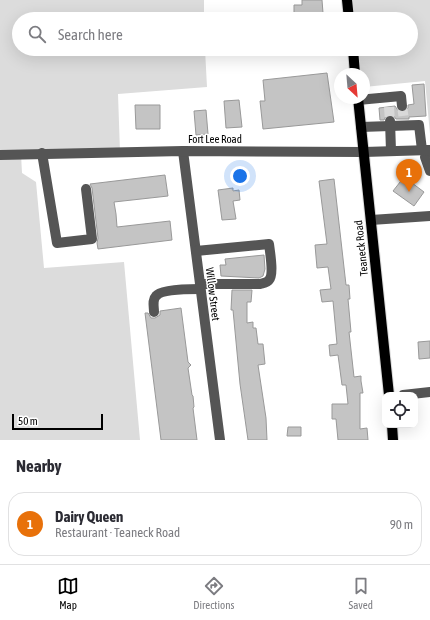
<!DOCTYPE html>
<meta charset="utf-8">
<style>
:root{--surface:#fff;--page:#f7f7f7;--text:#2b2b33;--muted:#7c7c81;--line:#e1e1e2;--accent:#000}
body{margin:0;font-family:"Asap Condensed",sans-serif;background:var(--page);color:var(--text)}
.controls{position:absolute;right:12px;bottom:12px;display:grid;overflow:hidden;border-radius:8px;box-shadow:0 4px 16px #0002}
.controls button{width:36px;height:36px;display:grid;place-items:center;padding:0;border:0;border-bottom:1px solid var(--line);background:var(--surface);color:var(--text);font:20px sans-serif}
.compass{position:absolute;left:334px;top:68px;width:36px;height:36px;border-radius:50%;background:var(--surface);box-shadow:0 4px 16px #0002;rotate:154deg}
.scale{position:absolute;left:12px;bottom:10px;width:91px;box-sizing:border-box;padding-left:4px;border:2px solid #000;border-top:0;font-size:11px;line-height:14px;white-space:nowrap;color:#000;-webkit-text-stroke:3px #fff;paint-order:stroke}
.you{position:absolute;left:240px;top:176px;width:14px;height:14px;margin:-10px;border:3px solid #fff;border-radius:50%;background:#1a73e8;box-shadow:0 0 0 6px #1a73e833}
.badge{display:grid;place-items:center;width:26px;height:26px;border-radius:50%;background:var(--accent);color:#fff;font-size:13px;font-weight:700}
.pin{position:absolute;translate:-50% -33px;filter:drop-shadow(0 1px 2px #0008)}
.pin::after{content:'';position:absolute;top:21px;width:14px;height:12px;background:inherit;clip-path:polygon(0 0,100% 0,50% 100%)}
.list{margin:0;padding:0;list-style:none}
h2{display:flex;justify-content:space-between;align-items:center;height:52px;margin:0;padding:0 16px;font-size:17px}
h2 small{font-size:13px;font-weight:400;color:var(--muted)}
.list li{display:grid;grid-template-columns:26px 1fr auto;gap:12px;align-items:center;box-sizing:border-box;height:64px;margin:0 8px 8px;padding:0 8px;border:1px solid var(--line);border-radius:16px}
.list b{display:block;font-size:15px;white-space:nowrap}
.list p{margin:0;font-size:13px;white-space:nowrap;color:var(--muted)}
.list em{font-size:13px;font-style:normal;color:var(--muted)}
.icon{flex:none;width:22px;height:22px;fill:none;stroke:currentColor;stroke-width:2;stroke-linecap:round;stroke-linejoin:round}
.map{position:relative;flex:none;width:430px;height:440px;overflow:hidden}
.search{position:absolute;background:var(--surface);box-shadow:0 4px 16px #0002;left:12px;right:12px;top:12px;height:44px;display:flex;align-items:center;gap:10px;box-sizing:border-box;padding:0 14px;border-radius:22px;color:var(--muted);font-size:15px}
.sheet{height:124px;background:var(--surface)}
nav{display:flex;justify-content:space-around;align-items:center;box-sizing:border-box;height:56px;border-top:1px solid var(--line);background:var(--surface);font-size:11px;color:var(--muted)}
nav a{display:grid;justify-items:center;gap:2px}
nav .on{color:var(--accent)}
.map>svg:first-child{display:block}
</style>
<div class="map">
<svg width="430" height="440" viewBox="0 0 430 440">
<rect width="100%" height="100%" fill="#fff"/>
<!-- green -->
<g fill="#dcdcdc">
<path d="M 0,0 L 204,0 L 204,19 L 19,19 L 19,49 L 205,49 L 207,87 L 118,94 L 120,152 L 21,154 L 22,173 L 36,182 L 44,268 L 124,262 L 140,440 L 0,440 Z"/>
<path d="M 347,0 L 430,0 L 430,134 L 425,81 L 364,87 L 364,74 L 355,74 L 353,49 L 411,49 L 411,19 L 349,19 Z"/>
</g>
<!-- building -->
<g fill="#c4c4c4" stroke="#999">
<path d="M 302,0 L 322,0 L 323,13 L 294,15 L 294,5 L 302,5 Z"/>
<path d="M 327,73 L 334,122 L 263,129 L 260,101 L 265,101 L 263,80 Z"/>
<path d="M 424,84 L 426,116 L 409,117 L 409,119 L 396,119 L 393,115 L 389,115 L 386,116 L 384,120 L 380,120 L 379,108 L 395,106 L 399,112 L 405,111 L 408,108 L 408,105 L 414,104 L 412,85 Z"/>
<path d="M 239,100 L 242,127 L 226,128 L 224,101 Z"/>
<path d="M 135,105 L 160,105 L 160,129 L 136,129 Z"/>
<path d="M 206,110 L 208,134 L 196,135 L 194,111 Z"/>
<path d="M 165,175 L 168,196 L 114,202 L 116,214 L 117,227 L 170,221 L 172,240 L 98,249 L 97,243 L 98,238 L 92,188 L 90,184 Z"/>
<path d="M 404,177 L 424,192 L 414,206 L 393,191 Z"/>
<path d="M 334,179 L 346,285 L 349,285 L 350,299 L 348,299 L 351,332 L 349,332 L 354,377 L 361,376 L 361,381 L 363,393 L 360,393 L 360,429 L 367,428 L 368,440 L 338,440 L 336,419 L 332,419 L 332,404 L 348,404 L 346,385 L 342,385 L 338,355 L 330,356 L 329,345 L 337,344 L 333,301 L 322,302 L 320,290 L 331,289 L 328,267 L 317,268 L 315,245 L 327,244 L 319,181 Z"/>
<path d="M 233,188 L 233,191 L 239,190 L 240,200 L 233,201 L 236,219 L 222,220 L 218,190 Z"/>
<path d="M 264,255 L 265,269 L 263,276 L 259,278 L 221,276 L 220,265 L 226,265 L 225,259 Z"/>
<path d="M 232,290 L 252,290 L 251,302 L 247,302 L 247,323 L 253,322 L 253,328 L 256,328 L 258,344 L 263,344 L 265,364 L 258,365 L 266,418 L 267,440 L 248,440 L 240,384 L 233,310 L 231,310 Z"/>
<path d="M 181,308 L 188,362 L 191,365 L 188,368 L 192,395 L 193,396 L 194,407 L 193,408 L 197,440 L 161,440 L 145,313 L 148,313 L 151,318 L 155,318 L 160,315 L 160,311 Z"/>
<path d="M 430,341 L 430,358 L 419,359 L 418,342 Z"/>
<path d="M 288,427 L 301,427 L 301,436 L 287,436 Z"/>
</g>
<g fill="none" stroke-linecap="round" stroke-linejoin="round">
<!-- minor-tunnel -->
<g stroke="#d9d9d9" stroke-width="10" stroke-dasharray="10 5" stroke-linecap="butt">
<path d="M 402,106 L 404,120"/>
<path d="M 389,107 L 390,121"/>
</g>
<!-- major casing -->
<g stroke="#dbdbdb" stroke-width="12">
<g id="major">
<path d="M 347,0 L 349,19"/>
<path d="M 353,49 L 355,74"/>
<path d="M 358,98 L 389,395"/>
<path d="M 392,425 L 393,440"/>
</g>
</g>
<!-- minor -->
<g stroke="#555" stroke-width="10">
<path d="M 358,100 L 401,96 L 402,106"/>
<path d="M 390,121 L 391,151"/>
<path d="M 361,127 L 419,125 L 422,150"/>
<path d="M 427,150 L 425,157 L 430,171"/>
<path d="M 183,151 L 220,440"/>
<path d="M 42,153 L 57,243 L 92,239 L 86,189"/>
<path d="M 0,155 L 183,151 L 364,152 L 430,150"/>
<path d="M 371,220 L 430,216"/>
<path d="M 196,251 L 269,244 C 270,252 274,275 269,280 C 267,283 263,283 260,284 L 200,284"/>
<path d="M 154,312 C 154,307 152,300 156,296 C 161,289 191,289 200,289"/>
<path d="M 403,395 L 430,392"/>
</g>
<!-- major -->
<use href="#major" stroke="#000" stroke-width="10"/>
</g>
<g text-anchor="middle" stroke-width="3" stroke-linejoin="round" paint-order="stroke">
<!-- street labels -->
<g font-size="11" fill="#000" stroke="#fff">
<text x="215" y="143">Fort Lee Road</text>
<text transform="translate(361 248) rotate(-96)" y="4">Teaneck Road</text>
<text transform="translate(213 294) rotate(83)" y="4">Willow Street</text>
</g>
</g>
</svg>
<div class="controls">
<button><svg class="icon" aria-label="locate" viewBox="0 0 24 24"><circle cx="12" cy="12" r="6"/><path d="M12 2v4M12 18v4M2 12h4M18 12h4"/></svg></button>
</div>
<svg class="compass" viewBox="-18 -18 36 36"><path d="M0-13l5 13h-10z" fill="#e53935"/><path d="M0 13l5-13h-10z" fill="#7c7c81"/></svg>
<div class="scale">50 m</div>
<div class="you"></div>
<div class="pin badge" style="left:409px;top:192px;background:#e8710a">1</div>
<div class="search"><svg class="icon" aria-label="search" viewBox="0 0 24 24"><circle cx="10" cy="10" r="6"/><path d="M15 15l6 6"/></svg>Search here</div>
</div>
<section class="sheet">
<h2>Nearby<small></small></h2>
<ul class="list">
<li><span class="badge" style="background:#e8710a">1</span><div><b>Dairy Queen</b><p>Restaurant · Teaneck Road</p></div><em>90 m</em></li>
</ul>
</section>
<nav>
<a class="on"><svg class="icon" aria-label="map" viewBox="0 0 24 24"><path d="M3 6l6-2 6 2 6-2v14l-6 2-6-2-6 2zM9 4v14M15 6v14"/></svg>Map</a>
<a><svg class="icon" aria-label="directions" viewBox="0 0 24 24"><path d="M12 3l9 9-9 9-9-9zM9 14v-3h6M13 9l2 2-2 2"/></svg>Directions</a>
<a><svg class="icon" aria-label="saved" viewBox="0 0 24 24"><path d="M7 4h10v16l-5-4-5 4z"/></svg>Saved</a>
</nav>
